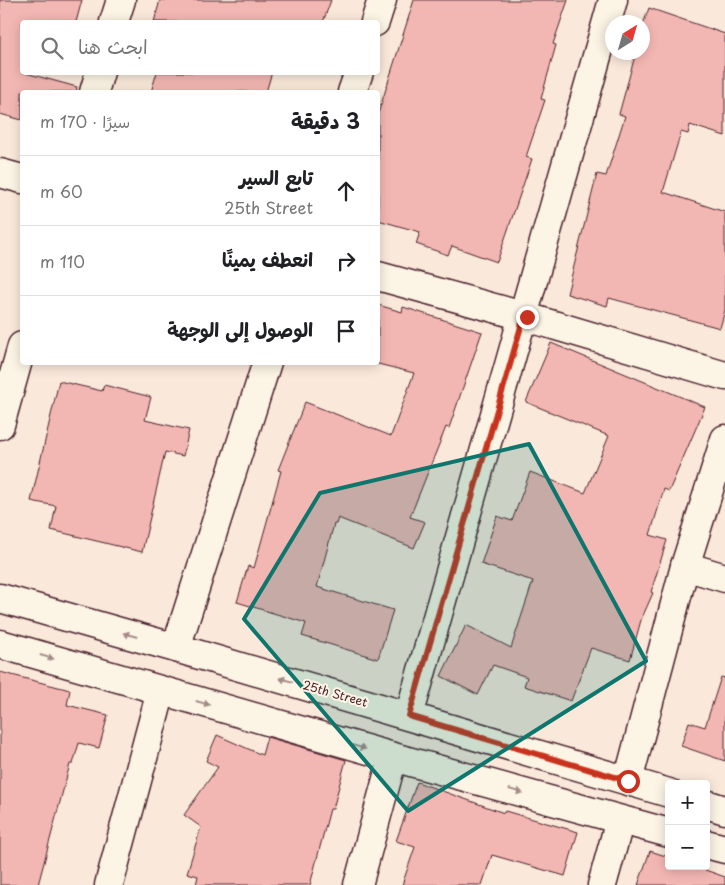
<!DOCTYPE html>
<html lang="ar">
<meta charset="utf-8">
<style>
:root{--surface:#fff;--page:#f2f2f2;--text:#202124;--muted:#757577;--line:#e0e0e0}
body{margin:0;font-family:"Playpen Sans","Playpen Sans Arabic",sans-serif;background:var(--page);color:var(--text);direction:rtl}
.controls{position:absolute;right:15px;bottom:15px;display:grid;overflow:hidden;border-radius:5px;box-shadow:0 2px 12px #0003}
.controls button{width:45px;height:45px;display:grid;place-items:center;padding:0;border:0;border-bottom:1px solid var(--line);background:var(--surface);color:var(--text);font:25px sans-serif}
.compass{position:absolute;left:605px;top:15px;width:45px;height:45px;border-radius:50%;background:var(--surface);box-shadow:0 2px 12px #0003;rotate:37deg}
.stop{position:absolute;width:15px;height:15px;margin:-11px;border:4px solid #c8321e;border-radius:50%;background:#fff}
.stop.end{background:#c8321e;border-color:#fff;box-shadow:0 1px 5px #0008}
.list{margin:0;padding:0;list-style:none}
h2{display:flex;justify-content:space-between;align-items:center;height:65px;margin:0;padding:0 20px;font-size:21px}
h2 small{font-size:16px;font-weight:400;color:var(--muted)}
.list li{display:grid;grid-template-columns:32px 1fr auto;gap:15px;align-items:center;box-sizing:border-box;height:70px;padding:0 20px;border-top:1px solid var(--line)}
.list b{display:block;font-size:19px;white-space:nowrap}
.list p{margin:0;font-size:16px;white-space:nowrap;color:var(--muted)}
.list em{font-size:16px;font-style:normal;color:var(--muted)}
.icon{flex:none;width:28px;height:28px;fill:none;stroke:currentColor;stroke-width:2;stroke-linecap:round;stroke-linejoin:round}
.map{position:relative;flex:none;width:725px;height:885px;overflow:hidden;direction:ltr}
.search{position:absolute;background:var(--surface);box-shadow:0 2px 12px #0003;left:20px;top:20px;width:360px;height:55px;display:flex;align-items:center;gap:12px;box-sizing:border-box;padding:0 18px;border-radius:5px;color:var(--muted);font-size:19px}
.panel{position:absolute;background:var(--surface);box-shadow:0 2px 12px #0003;left:20px;top:90px;width:360px;height:275px;border-radius:5px;direction:rtl}
.map>svg:first-child{display:block}
</style>
<div class="map">
<svg width="725" height="885" viewBox="0 0 725 885">
<rect width="100%" height="100%" fill="#fae9db"/>
<filter id="ink" filterUnits="userSpaceOnUse"><feTurbulence type="fractalNoise" baseFrequency=".02" numOctaves="2"/><feDisplacementMap in="SourceGraphic" scale="10" xChannelSelector="R" yChannelSelector="G"/><feConvolveMatrix kernelMatrix="1 2 1 2 8 2 1 2 1" color-interpolation-filters="sRGB"/></filter>
<g filter="url(#ink)">
<!-- building -->
<g fill="#f3b7b3" stroke="#4a1f2b">
<path d="M 0,0 L 82,0 L 76,22 L 22,22 L 22,72 L 77,87 L 76,92 L 22,92 L 22,120 L 0,114 Z"/>
<path d="M 160,0 L 331,0 L 323,22 L 154,22 Z"/>
<path d="M 414,0 L 568,0 L 553,44 L 556,45 L 541,99 L 545,100 L 526,157 L 532,159 L 497,262 L 452,246 L 448,255 L 416,244 L 420,232 L 378,220 L 378,114 Z"/>
<path d="M 649,8 L 725,34 L 725,136 L 690,125 L 688,134 L 681,132 L 663,192 L 725,212 L 725,310 L 720,328 L 609,298 L 607,306 L 567,294 L 597,174 L 606,176 L 625,116 L 619,114 L 636,52 L 642,52 L 642,27 Z"/>
<path d="M 157,72 L 272,72 L 266,92 L 151,92 Z"/>
<path d="M 378,305 L 402,312 L 403,307 L 482,332 L 449,428 L 446,427 L 410,517 L 425,522 L 414,548 L 338,518 L 336,524 L 334,524 L 317,587 L 393,610 L 378,659 L 302,636 L 306,623 L 237,602 L 248,566 L 254,568 L 281,471 L 278,470 L 305,402 L 391,436 L 414,373 L 378,364 Z"/>
<path d="M 551,343 L 705,407 L 669,491 L 664,489 L 650,535 L 667,540 L 651,592 L 653,593 L 641,620 L 630,660 L 591,648 L 571,701 L 524,686 L 527,677 L 493,665 L 478,695 L 441,676 L 466,625 L 511,648 L 533,581 L 481,564 L 497,516 L 512,521 L 530,472 L 585,493 L 609,436 L 526,402 Z"/>
<path d="M 59,381 L 102,391 L 104,385 L 151,397 L 145,420 L 189,430 L 183,456 L 165,452 L 142,552 L 51,530 L 56,506 L 31,501 Z"/>
<path d="M 0,672 L 70,690 L 67,705 L 108,715 L 99,748 L 79,743 L 73,764 L 70,764 L 38,885 L 0,885 Z"/>
<path d="M 721,677 L 725,678 L 725,761 L 681,746 L 689,722 L 705,727 Z"/>
<path d="M 217,735 L 262,755 L 267,737 L 346,760 L 333,809 L 330,809 L 310,885 L 196,885 L 198,876 L 187,873 L 201,827 L 184,815 L 218,767 L 206,761 Z"/>
<path d="M 417,782 L 504,813 L 505,811 L 578,832 L 565,876 L 492,855 L 482,885 L 402,885 L 415,847 L 396,841 Z"/>
<path d="M 650,851 L 669,857 L 669,866 L 694,866 L 725,877 L 725,885 L 638,885 Z"/>
</g>
<g fill="none" stroke-linecap="round" stroke-linejoin="round">
<!-- street casing -->
<g stroke="#4a1f2b" stroke-width="31">
<g id="street">
<path d="M 114,22 L 121,0"/>
<path d="M 375,22 L 382,0"/>
<path d="M 94,92 L 100,72"/>
<path d="M 352,92 L 359,72"/>
<path d="M 0,173 L 22,179"/>
<path d="M 378,276 L 523,316 L 725,376"/>
<path d="M 0,425 L 22,346"/>
<path d="M 685,566 L 725,578"/>
<path d="M 0,598 L 176,648 L 669,793"/>
<path d="M 0,644 L 393,757 L 669,833"/>
<path d="M 176,648 L 267,362"/>
<path d="M 409,716 L 613,0"/>
<path d="M 628,781 L 685,566 L 725,439"/>
<path d="M 706,804 L 725,810"/>
<path d="M 706,844 L 725,849"/>
<path d="M 109,885 L 161,691"/>
<path d="M 358,885 L 393,757"/>
<path d="M 602,885 L 620,820"/>
</g>
</g>
<!-- street -->
<use href="#street" stroke="#fcf5e5" stroke-width="28"/>
</g>
<!-- one-way arrows -->
<defs><path id="oneway-solid" d="M-6-.8H1V-3.2L6.5 0L1 3.2V.8H-6Z" transform="scale(1.25)"/></defs>
<g fill="#a38a88">
<use href="#oneway-solid" transform="translate(130 635) rotate(-164)"/>
<use href="#oneway-solid" transform="translate(47 657) rotate(16)"/>
<use href="#oneway-solid" transform="translate(286 680) rotate(-164)"/>
<use href="#oneway-solid" transform="translate(203 703) rotate(16)"/>
<use href="#oneway-solid" transform="translate(359 747) rotate(16)"/>
<use href="#oneway-solid" transform="translate(516 791) rotate(16)"/>
</g>
</g>
<g fill="none" stroke-linecap="round" stroke-linejoin="round" filter="url(#ink)">
<!-- route -->
<path stroke="#c8321e" stroke-width="6" d="M 527,317 L 524,316 L 409,716 L 628,781"/>
</g>
<!-- marked area -->
<path fill="#0f766e" fill-opacity="0.2" stroke="#0f766e" stroke-width="4" stroke-linejoin="round" d="M 529,444 L 646,661 L 408,811 L 244,619 L 320,493 Z"/>
<g text-anchor="middle" stroke-width="4" stroke-linejoin="round" paint-order="stroke">
<!-- street labels -->
<g font-size="12" fill="#4a1f2b" stroke="#fcf5e5">
<text transform="translate(335 694) rotate(16)" y="4">25th Street</text>
</g>
</g>
</svg>
<div class="controls">
<button>+</button>
<button>−</button>
</div>
<svg class="compass" viewBox="-18 -18 36 36"><path d="M0-13l5 13h-10z" fill="#e53935"/><path d="M0 13l5-13h-10z" fill="#757577"/></svg>
<div class="stop" style="left:628px;top:781px"></div>
<div class="stop end" style="left:527px;top:317px"></div>
<div class="search"><svg class="icon" aria-label="search" viewBox="0 0 24 24"><circle cx="10" cy="10" r="6"/><path d="M15 15l6 6"/></svg>ابحث هنا</div>
<section class="panel">
<h2>3 دقيقة<small>سيرًا · 170 m</small></h2>
<ul class="list">
<li><svg class="icon" aria-label="ahead" viewBox="0 0 24 24"><path d="M12 20V5M6 11l6-6 6 6"/></svg><div><b>تابع السير</b><p>25th Street</p></div><em>60 m</em></li>
<li><svg class="icon" aria-label="right" viewBox="0 0 24 24"><path d="M7 20v-9h11M14 6l5 5-5 5"/></svg><div><b>انعطف يمينًا</b></div><em>110 m</em></li>
<li><svg class="icon" aria-label="arrive" viewBox="0 0 24 24"><path d="M6 21V4h12l-3 4 3 4H6"/></svg><div><b>الوصول إلى الوجهة</b></div></li>
</ul>
</section>
</div>
